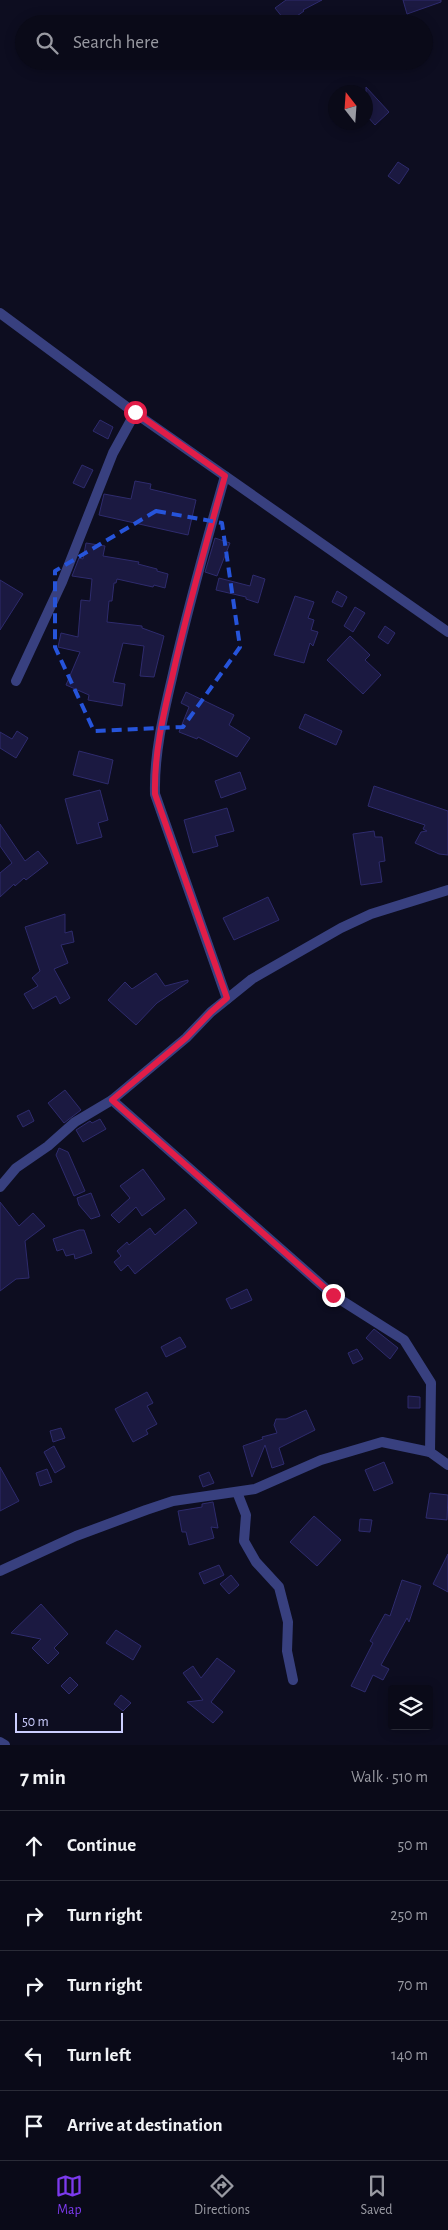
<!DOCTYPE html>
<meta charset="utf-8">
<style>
:root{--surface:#0a0a18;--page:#131321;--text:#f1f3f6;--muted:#999aa2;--line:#2a2b37;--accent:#7c3aed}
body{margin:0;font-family:"Alegreya Sans",sans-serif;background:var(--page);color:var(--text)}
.controls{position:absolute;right:15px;bottom:15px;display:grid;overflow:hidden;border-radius:5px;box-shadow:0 2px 12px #0003}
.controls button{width:45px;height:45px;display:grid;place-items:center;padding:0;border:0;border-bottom:1px solid var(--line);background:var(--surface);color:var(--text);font:25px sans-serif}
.compass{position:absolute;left:328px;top:85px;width:45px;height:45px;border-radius:50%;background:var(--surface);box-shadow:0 2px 12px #0003;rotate:343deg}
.scale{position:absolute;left:15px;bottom:12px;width:108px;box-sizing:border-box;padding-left:5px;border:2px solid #ccceff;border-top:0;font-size:14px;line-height:18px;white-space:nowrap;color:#ccceff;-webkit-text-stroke:4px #0d0d20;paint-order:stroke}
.stop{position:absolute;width:15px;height:15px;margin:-11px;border:4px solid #e11d48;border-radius:50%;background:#fff}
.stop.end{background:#e11d48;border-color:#fff;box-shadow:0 1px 5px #0008}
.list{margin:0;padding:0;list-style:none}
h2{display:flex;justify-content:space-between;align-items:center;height:65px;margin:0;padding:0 20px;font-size:21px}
h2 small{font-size:16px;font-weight:400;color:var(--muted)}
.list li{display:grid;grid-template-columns:32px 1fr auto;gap:15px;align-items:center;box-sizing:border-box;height:70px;padding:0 20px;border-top:1px solid var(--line)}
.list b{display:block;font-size:19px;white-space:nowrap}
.list em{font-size:16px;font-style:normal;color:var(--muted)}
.icon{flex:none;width:28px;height:28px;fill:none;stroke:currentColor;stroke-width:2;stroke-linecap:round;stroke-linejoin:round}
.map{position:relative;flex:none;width:448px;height:1745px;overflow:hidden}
.search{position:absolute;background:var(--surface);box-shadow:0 2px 12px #0003;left:15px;right:15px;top:15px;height:55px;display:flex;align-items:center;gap:12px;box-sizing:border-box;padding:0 18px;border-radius:28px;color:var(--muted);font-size:19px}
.sheet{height:415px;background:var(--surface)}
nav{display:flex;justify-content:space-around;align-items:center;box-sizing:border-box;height:70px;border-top:1px solid var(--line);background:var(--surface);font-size:14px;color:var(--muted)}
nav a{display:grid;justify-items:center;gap:2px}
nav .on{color:var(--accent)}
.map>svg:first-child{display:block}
</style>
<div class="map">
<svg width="448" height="1745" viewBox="0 0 448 1745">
<rect width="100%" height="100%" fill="#0d0d20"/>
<!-- building -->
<g fill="#1b1941" stroke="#2e2b6d">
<path d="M 286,0 L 322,0 L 303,10 L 304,11 L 287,23 L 275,8 Z"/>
<path d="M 403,0 L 441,0 L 441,2 L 407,14 Z"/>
<path d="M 366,87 L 389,112 L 375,125 L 366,115 Z"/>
<path d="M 398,162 L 409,169 L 399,184 L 388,176 Z"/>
<path d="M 100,420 L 113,427 L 108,439 L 93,431 Z"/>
<path d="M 82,465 L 93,470 L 84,488 L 73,483 Z"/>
<path d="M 135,481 L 151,484 L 150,489 L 196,500 L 188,535 L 99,515 L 104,494 L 131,499 Z"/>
<path d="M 215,538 L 230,543 L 217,576 L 205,572 Z"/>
<path d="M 86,543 L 105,546 L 103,556 L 139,562 L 138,564 L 157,569 L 157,571 L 168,574 L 165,588 L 154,585 L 153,587 L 117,579 L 116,583 L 114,583 L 112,601 L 109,601 L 107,622 L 142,626 L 142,628 L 164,636 L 154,677 L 140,676 L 144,646 L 123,643 L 113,682 L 125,684 L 122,706 L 88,700 L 89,695 L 66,685 L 80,652 L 58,647 L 61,633 L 78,637 L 81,600 L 90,601 L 92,579 L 72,576 L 79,558 L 83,559 Z"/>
<path d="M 253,575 L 265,579 L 258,603 L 246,599 L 246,597 L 216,590 L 219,578 L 250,586 Z"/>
<path d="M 0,580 L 23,594 L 0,630 Z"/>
<path d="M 337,591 L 347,597 L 342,607 L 332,602 Z"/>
<path d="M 295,596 L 314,602 L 308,618 L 314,620 L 311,630 L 318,632 L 313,646 L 310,643 L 304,663 L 274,655 Z"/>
<path d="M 355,607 L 365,613 L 353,632 L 344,626 Z"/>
<path d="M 385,626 L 395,633 L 388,644 L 378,637 Z"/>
<path d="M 350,636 L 370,655 L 365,660 L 381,675 L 363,694 L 327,660 Z"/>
<path d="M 186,692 L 234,715 L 229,725 L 250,738 L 237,757 L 198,737 L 197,739 L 179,732 L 189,707 L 181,703 Z"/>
<path d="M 305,714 L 342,731 L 336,745 L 299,728 Z"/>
<path d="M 17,731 L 28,738 L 16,758 L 0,748 L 0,732 L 12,739 Z"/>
<path d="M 79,751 L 113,760 L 108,784 L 73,775 Z"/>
<path d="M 240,772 L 246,789 L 221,798 L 215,781 Z"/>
<path d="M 374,786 L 448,811 L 448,855 L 439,854 L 415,843 L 421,832 L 427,831 L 423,829 L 425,825 L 368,806 Z"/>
<path d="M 100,790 L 108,820 L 98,823 L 102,837 L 77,844 L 65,799 Z"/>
<path d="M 227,808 L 234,831 L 215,836 L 218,846 L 193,853 L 184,820 Z"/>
<path d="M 0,824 L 25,861 L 38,851 L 48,863 L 26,880 L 24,878 L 15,886 L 14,884 L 0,897 L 0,873 L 12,863 L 0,846 Z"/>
<path d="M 374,831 L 375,837 L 382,837 L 385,861 L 379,862 L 382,882 L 361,885 L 353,834 Z"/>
<path d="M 268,897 L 279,920 L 234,940 L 223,918 Z"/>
<path d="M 65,914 L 65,933 L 72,931 L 74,942 L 61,945 L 68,963 L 54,969 L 70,998 L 60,1004 L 56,996 L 33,1009 L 24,994 L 38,986 L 32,978 L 40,971 L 25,927 Z"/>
<path d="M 156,973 L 165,986 L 188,980 L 188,982 L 157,1003 L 136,1025 L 108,1000 L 125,982 L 132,989 Z"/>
<path d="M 65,1090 L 81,1110 L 64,1123 L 48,1103 Z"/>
<path d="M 29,1110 L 34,1121 L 23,1127 L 17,1116 Z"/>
<path d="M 100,1119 L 106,1129 L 83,1142 L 76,1130 L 90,1121 L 92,1123 Z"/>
<path d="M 59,1148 L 68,1152 L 85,1191 L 74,1196 L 56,1155 Z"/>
<path d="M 143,1169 L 165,1199 L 142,1216 L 136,1207 L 119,1223 L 111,1215 L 130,1198 L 120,1186 Z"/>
<path d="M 91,1193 L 100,1216 L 91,1219 L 79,1205 L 77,1198 Z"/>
<path d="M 0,1202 L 19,1226 L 33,1213 L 45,1226 L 25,1241 L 29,1278 L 16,1279 L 0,1291 Z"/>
<path d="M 185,1209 L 197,1223 L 135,1274 L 128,1265 L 121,1271 L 114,1262 L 121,1256 L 117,1251 L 127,1242 L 129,1245 L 150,1228 L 155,1235 Z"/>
<path d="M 79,1230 L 84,1230 L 92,1253 L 75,1259 L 74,1254 L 66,1256 L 63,1249 L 57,1251 L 53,1239 Z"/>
<path d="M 247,1289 L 252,1300 L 231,1309 L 226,1299 Z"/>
<path d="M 374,1329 L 398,1348 L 390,1359 L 366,1338 Z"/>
<path d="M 180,1337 L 186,1347 L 166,1357 L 161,1347 Z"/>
<path d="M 357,1349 L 363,1359 L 353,1364 L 348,1353 Z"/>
<path d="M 147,1392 L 153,1403 L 147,1406 L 157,1424 L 146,1430 L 148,1434 L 133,1442 L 115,1409 Z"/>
<path d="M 408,1396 L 420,1397 L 420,1408 L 408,1408 Z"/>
<path d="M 306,1410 L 315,1430 L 279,1448 L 284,1464 L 272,1468 L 265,1445 L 252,1477 L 243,1446 L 263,1439 L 262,1437 L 277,1433 L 274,1425 L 276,1419 L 286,1419 Z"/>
<path d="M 61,1428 L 65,1438 L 53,1442 L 50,1431 Z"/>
<path d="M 54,1446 L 65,1467 L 55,1473 L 44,1452 Z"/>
<path d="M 384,1462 L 393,1483 L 374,1491 L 365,1470 Z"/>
<path d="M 0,1467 L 19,1501 L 0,1511 Z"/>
<path d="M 47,1469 L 52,1482 L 40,1486 L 36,1473 Z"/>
<path d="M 209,1472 L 214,1483 L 203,1487 L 199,1476 Z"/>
<path d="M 430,1493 L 448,1495 L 447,1520 L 426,1518 Z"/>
<path d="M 213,1502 L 218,1528 L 211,1527 L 214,1538 L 189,1545 L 186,1532 L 182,1532 L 178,1511 L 202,1507 L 202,1504 Z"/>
<path d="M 314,1516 L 341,1540 L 317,1566 L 290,1542 Z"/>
<path d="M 360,1519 L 372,1520 L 370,1532 L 359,1531 Z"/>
<path d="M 448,1554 L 448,1592 L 433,1584 Z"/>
<path d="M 219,1565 L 224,1575 L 204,1584 L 199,1573 Z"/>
<path d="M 231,1575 L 239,1585 L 229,1594 L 220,1584 Z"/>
<path d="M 402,1580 L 421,1586 L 409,1622 L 407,1618 L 381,1665 L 389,1669 L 383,1680 L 373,1675 L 365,1692 L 351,1686 L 373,1643 L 370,1641 L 385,1614 L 390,1616 Z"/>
<path d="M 41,1604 L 68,1634 L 54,1648 L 59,1653 L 48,1664 L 32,1648 L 41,1639 L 11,1633 Z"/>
<path d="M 116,1630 L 141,1646 L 133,1660 L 106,1643 Z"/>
<path d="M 217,1658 L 235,1671 L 211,1702 L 223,1712 L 213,1723 L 187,1702 L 203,1700 L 183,1673 L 193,1666 L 201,1678 Z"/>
<path d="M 70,1677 L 78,1685 L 69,1694 L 61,1686 Z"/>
<path d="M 121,1695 L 131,1703 L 123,1711 L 114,1704 Z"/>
</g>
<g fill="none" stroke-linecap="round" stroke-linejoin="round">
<!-- minor -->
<g stroke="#38407f" stroke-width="10">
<path d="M 0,313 L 135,413 L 448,632"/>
<path d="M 225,476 C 206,543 187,610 172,678 C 163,716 154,754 155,794 L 227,999"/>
<path d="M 16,681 L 62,582 L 113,453 L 135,413"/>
<path d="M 112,1100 L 333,1295 L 404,1340 L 431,1383 L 430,1452 L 448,1465"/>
<path d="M 0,1187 L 16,1168 L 48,1146 L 75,1122 L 112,1100 L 186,1038 L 211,1012 L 252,979 L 341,928 L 371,914 L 448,890"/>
<path d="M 237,1492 L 246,1515 L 244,1541 L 256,1562 L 279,1587 L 288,1622 L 287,1651 L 293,1680"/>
<path d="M 0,1571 L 76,1536 L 146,1510 L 173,1501 L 255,1489 L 321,1460 L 382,1442 L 430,1452"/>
<path d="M 0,1742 L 5,1745"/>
</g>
</g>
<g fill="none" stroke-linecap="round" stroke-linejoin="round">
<!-- route -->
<path stroke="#e11d48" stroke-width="6" d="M 135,412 L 225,476 C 206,543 187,610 172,678 C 163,716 154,754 155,794 L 227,998 L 211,1012 L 186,1038 L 112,1100 L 333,1295"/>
</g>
<!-- marked area -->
<path fill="none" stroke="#2654da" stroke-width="4" stroke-dasharray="10 6" stroke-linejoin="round" d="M 156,511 L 222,523 L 240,647 L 183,727 L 94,731 L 55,647 L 55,571 Z"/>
</svg>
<div class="controls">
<button><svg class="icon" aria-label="layers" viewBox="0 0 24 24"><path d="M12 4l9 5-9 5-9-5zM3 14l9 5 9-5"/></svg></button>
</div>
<svg class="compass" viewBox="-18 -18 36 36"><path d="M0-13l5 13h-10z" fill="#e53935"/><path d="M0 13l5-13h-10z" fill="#999aa2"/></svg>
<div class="scale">50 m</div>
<div class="stop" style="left:135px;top:412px"></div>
<div class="stop end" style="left:333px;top:1295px"></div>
<div class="search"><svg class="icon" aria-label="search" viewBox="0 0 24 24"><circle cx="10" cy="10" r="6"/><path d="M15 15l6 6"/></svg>Search here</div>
</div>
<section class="sheet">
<h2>7 min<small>Walk · 510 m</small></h2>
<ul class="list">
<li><svg class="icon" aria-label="ahead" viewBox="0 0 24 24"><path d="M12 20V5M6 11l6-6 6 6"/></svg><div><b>Continue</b></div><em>50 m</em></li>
<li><svg class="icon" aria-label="right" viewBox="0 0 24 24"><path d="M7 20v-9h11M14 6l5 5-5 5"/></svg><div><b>Turn right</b></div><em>250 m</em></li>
<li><svg class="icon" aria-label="right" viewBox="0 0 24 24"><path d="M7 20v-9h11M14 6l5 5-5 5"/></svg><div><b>Turn right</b></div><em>70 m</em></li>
<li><svg class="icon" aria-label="left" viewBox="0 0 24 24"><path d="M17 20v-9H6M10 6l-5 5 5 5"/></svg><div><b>Turn left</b></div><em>140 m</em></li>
<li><svg class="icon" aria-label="arrive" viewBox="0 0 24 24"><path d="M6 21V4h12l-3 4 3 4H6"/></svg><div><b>Arrive at destination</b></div></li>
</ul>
</section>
<nav>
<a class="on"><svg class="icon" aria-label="map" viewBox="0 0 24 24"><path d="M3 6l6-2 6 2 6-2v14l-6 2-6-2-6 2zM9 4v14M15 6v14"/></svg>Map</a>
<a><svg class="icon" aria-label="directions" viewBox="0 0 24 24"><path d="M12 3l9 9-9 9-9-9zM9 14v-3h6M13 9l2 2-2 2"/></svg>Directions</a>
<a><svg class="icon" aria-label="saved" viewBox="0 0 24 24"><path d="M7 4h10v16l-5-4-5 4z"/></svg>Saved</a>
</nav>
